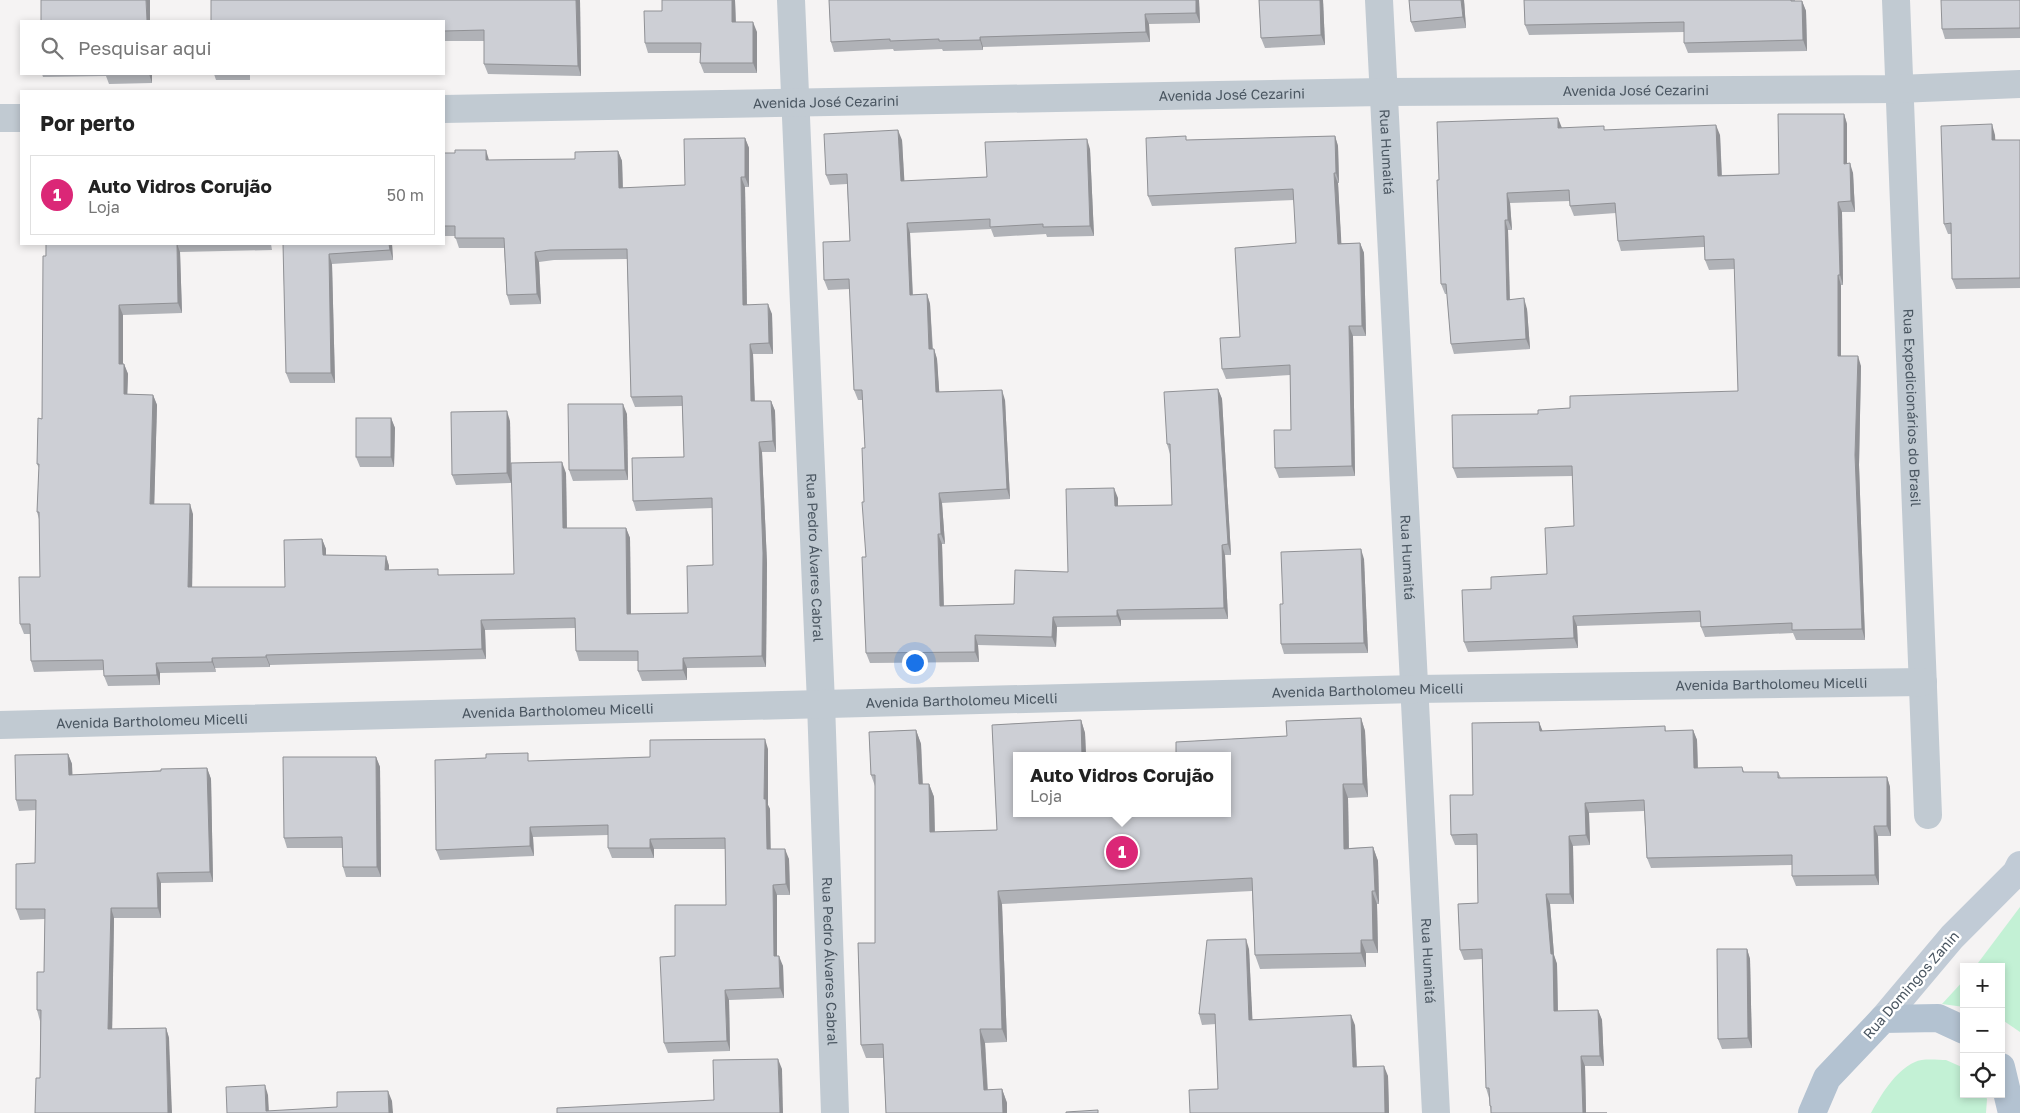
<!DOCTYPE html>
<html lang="pt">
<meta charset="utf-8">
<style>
:root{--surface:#fff;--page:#f6f6f6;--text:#222;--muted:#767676;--line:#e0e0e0;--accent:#db2777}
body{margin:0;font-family:"Golos Text",sans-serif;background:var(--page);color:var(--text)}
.controls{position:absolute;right:15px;bottom:15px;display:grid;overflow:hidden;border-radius:0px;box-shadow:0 2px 8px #0003}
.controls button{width:45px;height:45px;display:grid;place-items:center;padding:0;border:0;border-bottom:1px solid var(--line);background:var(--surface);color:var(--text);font:25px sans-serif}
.you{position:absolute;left:914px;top:662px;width:18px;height:18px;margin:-12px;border:4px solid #fff;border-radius:50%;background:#1a73e8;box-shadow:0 0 0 8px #1a73e833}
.badge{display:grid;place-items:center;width:32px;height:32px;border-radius:50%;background:var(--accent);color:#fff;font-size:16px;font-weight:700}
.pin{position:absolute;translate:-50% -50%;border:2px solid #fff;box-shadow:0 1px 5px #0006}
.popup{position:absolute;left:1013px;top:752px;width:218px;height:65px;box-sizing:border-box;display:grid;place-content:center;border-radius:0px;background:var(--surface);filter:drop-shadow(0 1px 4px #0005);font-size:16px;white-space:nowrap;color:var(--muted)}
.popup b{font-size:19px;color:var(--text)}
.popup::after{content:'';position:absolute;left:50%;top:100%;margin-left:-10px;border:10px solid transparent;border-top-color:var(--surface)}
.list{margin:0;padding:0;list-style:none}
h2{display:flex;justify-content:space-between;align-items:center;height:65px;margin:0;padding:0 20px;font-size:21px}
h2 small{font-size:16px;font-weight:400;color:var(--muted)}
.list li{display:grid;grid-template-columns:32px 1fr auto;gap:15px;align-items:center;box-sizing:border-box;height:80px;margin:0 10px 10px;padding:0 10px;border:1px solid var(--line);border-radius:0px}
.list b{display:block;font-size:19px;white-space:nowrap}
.list p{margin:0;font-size:16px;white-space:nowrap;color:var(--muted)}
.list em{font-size:16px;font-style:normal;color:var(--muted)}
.icon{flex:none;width:28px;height:28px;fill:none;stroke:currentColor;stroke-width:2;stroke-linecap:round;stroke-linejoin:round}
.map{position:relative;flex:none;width:2020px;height:1113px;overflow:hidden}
.search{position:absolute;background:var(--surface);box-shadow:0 2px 8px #0003;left:20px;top:20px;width:425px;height:55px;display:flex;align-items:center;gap:12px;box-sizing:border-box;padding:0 18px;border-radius:0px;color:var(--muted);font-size:19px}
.panel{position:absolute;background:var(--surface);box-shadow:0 2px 8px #0003;left:20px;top:90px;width:425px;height:155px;border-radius:0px}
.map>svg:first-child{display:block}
</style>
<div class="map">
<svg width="2020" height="1113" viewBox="0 0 2020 1113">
<rect width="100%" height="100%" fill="#f5f3f3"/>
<!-- green -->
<g fill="#c3f1d5">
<path d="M 2020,907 L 2020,1032 L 2001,1019 L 2001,967 L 1975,967 Z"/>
<path d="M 1964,980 L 1964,1007 L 1942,1004 Z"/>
<path d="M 1946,1060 L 1964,1068 L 1964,1094 L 1985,1094 L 1987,1099 L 1986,1113 L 1871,1113 C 1881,1095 1895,1071 1915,1062 C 1922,1058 1938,1060 1946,1060 Z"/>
</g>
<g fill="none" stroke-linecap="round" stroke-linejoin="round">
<!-- street -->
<g stroke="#c1cad2" stroke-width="28">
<path id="s1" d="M 791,0 L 821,703 L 835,1113"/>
<path id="s2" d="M 1379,0 L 1436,1113"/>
<path id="s3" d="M 1896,0 L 1928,815"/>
<path id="s4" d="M 444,109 L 1383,92 L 1898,89 L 2020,84"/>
<path d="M 0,118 L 21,118"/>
<path id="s5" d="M 0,725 L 1416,689 L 1923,682"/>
</g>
<!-- secondary -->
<path stroke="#c1cbd6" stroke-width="28" d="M 1883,1019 L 1952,937 L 2016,873 L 2020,865"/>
<!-- primary -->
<g stroke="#b3c2d1" stroke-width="28">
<path d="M 2001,1067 L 2012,1113"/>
<path d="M 1812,1113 L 1827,1078 L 1883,1019 L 1938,1018 L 1964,1030"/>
</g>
</g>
<!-- wall -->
<g fill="#b0b2b7">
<path d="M 580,0 L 581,76 L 488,74 L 484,64 L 484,41 L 444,41 L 444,21 Z"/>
<path d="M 662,0 L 735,0 L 736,22 L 757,32 L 757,73 L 704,73 L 700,63 L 700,53 L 648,53 L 645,43 L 662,11 Z"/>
<path d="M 829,0 L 1199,0 L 1200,23 L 1149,24 L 1150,42 L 983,47 L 983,50 L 943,51 L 942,49 L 894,51 L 893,49 L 834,52 L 831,42 Z"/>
<path d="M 1259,0 L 1323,0 L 1325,45 L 1265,48 L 1261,38 Z"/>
<path d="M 1409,0 L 1464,0 L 1466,28 L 1415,32 L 1411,22 Z"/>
<path d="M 1524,0 L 1795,0 L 1795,1 L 1802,1 L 1806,11 L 1807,51 L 1688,53 L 1684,43 L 1684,32 L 1529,35 L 1525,25 Z"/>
<path d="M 2020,0 L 2020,38 L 1945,39 L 1942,29 Z"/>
<path d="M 42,74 L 152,74 L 152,83 L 109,84 L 106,76 L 43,77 Z"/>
<path d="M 214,74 L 250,74 L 250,80 L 216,80 Z"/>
<path d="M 1844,114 L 1847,124 L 1847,163 L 1853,173 L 1855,212 L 1842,212 L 1843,285 L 1841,285 L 1841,356 L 1861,366 L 1859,465 L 1865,640 L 1796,640 L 1793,633 L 1705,637 L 1701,627 L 1701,622 L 1577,626 L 1578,648 L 1468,652 L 1464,642 L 1491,589 L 1547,574 L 1574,526 L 1573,476 L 1457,478 L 1453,468 L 1538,414 L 1570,408 L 1738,391 L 1735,269 L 1709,270 L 1705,260 L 1704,247 L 1621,251 L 1618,241 L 1616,213 L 1574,216 L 1570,206 L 1570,201 L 1510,203 L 1512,230 L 1508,230 L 1510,299 L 1527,309 L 1530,349 L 1454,354 L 1451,344 L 1447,294 L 1445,294 L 1441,284 L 1439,180 L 1562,128 L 1720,135 L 1722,175 L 1779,174 Z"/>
<path d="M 1995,135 L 1995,140 L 2020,140 L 2020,288 L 1956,289 L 1952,279 L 1952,234 L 1948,234 L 1944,224 Z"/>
<path d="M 1335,136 L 1338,146 L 1339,183 L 1338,183 L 1341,243 L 1360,243 L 1364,253 L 1366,336 L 1353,336 L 1355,476 L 1279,478 L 1275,468 L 1291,430 L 1290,375 L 1226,379 L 1222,369 L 1240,337 L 1296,243 L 1294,200 L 1152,206 L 1148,196 L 1187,140 Z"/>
<path d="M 745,138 L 749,148 L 749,187 L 745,187 L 747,304 L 772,314 L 773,354 L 753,354 L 755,401 L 771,401 L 775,411 L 776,452 L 762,452 L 767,563 L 766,667 L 687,668 L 687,680 L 642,681 L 638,671 L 638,661 L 579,661 L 576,651 L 575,628 L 485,630 L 486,659 L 270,665 L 270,667 L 215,668 L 216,672 L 160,673 L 160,685 L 108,686 L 104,676 L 104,670 L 34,672 L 31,661 L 30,634 L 24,634 L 20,624 L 40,577 L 39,519 L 37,512 L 39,468 L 37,464 L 42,419 L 46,244 L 271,244 L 272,250 L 180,252 L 182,313 L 123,315 L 123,364 L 124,364 L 128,374 L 127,394 L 153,395 L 157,405 L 154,504 L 193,514 L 192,587 L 285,587 L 322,539 L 326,549 L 326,555 L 386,556 L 389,566 L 389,570 L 440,575 L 514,574 L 566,473 L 567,528 L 626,528 L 630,538 L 631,614 L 688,613 L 713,565 L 712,508 L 636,511 L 633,501 L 684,457 L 682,406 L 635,407 L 631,397 L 627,259 L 554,260 L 539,262 L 541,304 L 510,305 L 507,295 L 504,248 L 459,248 L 455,236 L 444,236 L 444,153 L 489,160 L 575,159 L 618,151 L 622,161 L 623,188 L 685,185 Z"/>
<path d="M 902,140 L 904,181 L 987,177 L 1090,149 L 1094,236 L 1047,237 L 1046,234 L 994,237 L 991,229 L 910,233 L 913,295 L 927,294 L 930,304 L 933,349 L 934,349 L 937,359 L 939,392 L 1005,400 L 1010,499 L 942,503 L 945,544 L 942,544 L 944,606 L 1014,604 L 1068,572 L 1118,498 L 1118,506 L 1172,505 L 1170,454 L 1167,444 L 1218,389 L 1222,399 L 1231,555 L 1225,555 L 1228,619 L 1121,620 L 1121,626 L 1057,627 L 1056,647 L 978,645 L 979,662 L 870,663 L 866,653 L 866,557 L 864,502 L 865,448 L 862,400 L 858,400 L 854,390 L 850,289 L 828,290 L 824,280 L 850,241 L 847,184 L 830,185 L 826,175 Z"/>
<path d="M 283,244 L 392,244 L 393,260 L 332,264 L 335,383 L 290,383 L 286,373 Z"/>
<path d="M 627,414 L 628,480 L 573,481 L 569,470 Z"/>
<path d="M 391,418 L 395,428 L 394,467 L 360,467 L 356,457 Z"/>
<path d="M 510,421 L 511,483 L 456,485 L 452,475 Z"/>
<path d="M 1364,559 L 1368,653 L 1284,654 L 1281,644 L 1283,604 Z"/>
<path d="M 1361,718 L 1365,731 L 1368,797 L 1348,798 L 1349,848 L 1373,847 L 1378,861 L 1379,904 L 1377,904 L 1378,953 L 1366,953 L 1366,967 L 1260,969 L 1255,955 L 1252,891 L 1002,904 L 1007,1042 L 985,1043 L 988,1090 L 1002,1089 L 1007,1103 L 1007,1113 L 886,1113 L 883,1058 L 866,1058 L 861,1045 L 858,943 L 875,943 L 875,786 L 871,775 L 869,732 L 916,730 L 921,744 L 923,784 L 929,784 L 934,797 L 935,832 L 997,830 L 992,725 L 1081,720 L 1085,733 L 1086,756 L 1017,756 L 1017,813 L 1227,813 L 1227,756 L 1176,756 L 1176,742 L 1287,736 L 1286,721 Z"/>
<path d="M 1539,722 L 1542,731 L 1665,726 L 1666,731 L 1693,730 L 1697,740 L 1698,768 L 1742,767 L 1744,772 L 1778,772 L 1781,778 L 1887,777 L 1890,787 L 1891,836 L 1878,836 L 1879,885 L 1796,886 L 1792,876 L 1792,865 L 1651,868 L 1647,858 L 1644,811 L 1589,813 L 1590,845 L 1573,846 L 1574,904 L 1550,904 L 1554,955 L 1557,964 L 1558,1011 L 1598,1010 L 1602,1020 L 1604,1066 L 1585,1066 L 1586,1113 L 1607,1113 L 1491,1113 L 1490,1106 L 1489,1098 L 1486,1088 L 1482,959 L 1464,960 L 1460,950 L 1458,904 L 1478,903 L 1477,845 L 1455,845 L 1451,835 L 1450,795 L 1473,795 L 1472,723 Z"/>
<path d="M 768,749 L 768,805 L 770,809 L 770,849 L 789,859 L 790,895 L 777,895 L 777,956 L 783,966 L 784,998 L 729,1000 L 730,1051 L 668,1053 L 664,1043 L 675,956 L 726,905 L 725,849 L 654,849 L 654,858 L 612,858 L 608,848 L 608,835 L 533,837 L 534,856 L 440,860 L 436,850 L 530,761 L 650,757 Z"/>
<path d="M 68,754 L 72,764 L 72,775 L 207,768 L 211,779 L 213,882 L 161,883 L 161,918 L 114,918 L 112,1029 L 166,1028 L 169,1038 L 40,1078 L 40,1021 L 37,1010 L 44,972 L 45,919 L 20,920 L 16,909 L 35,863 L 36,810 L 19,811 L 16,800 Z"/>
<path d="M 376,757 L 380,767 L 381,877 L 346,877 L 343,867 L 343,848 L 287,848 L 284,838 Z"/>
<path d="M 1249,949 L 1252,1019 L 1355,1025 L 1357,1067 L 1388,1076 L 1389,1113 L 1218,1089 L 1216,1024 L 1202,1025 L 1199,1014 Z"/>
<path d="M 1747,949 L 1750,959 L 1752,1048 L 1722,1049 L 1718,1039 Z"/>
</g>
<!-- shaded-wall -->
<g fill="#909195">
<path d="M 146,0 L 150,0 L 150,21 L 147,21 Z"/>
<path d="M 576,0 L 580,0 L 581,76 L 578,66 Z"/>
<path d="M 732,0 L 735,0 L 736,33 L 732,22 Z"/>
<path d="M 1196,0 L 1199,0 L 1200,23 L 1196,13 Z"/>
<path d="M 1320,0 L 1323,0 L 1325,45 L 1321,35 Z"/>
<path d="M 1461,0 L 1464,0 L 1466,28 L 1463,17 Z"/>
<path d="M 1802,1 L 1806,11 L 1807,51 L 1803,40 Z"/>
<path d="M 1145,14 L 1149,24 L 1150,42 L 1146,32 Z"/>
<path d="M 753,22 L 757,32 L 757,73 L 753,63 Z"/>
<path d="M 980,37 L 983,47 L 983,50 L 980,40 Z"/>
<path d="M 149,74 L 152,74 L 152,83 Z"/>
<path d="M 1844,114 L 1847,124 L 1847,174 L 1844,164 Z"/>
<path d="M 1558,118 L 1562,128 L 1558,128 Z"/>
<path d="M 1992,124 L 1995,135 L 1996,150 L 1992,140 Z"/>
<path d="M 1716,125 L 1720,135 L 1722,186 L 1718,176 Z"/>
<path d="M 898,130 L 902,140 L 905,191 L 901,181 Z"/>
<path d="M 1335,136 L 1338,146 L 1339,183 L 1336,173 Z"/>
<path d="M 745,138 L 749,148 L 749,187 L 745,177 Z"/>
<path d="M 1087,139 L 1090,149 L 1094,236 L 1090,226 Z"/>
<path d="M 486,150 L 489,160 L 489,170 L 486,160 Z"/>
<path d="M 618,151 L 622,161 L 623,198 L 619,188 Z"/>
<path d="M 1850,163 L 1853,173 L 1855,212 L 1851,201 Z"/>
<path d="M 1334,173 L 1338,183 L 1342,254 L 1338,244 Z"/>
<path d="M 741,177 L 745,187 L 747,315 L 743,305 Z"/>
<path d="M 1507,193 L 1510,203 L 1512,230 L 1508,220 Z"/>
<path d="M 1838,202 L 1842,212 L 1843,285 L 1840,275 Z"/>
<path d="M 1505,220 L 1508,230 L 1510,310 L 1507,300 Z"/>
<path d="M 907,223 L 910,233 L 913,305 L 910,295 Z"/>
<path d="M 1360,243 L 1364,253 L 1366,336 L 1362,326 Z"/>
<path d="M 177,244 L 180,252 L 182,313 L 178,303 Z"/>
<path d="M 389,244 L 392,244 L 393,260 L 390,250 Z"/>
<path d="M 535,252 L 539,262 L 541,304 L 537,294 Z"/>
<path d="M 329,254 L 332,264 L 335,383 L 331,373 Z"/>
<path d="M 1838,275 L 1841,285 L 1841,366 L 1838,356 Z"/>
<path d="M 927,294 L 930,304 L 933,360 L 929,349 Z"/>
<path d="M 1524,298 L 1527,309 L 1530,349 L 1526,339 Z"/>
<path d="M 768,304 L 772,314 L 773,354 L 769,343 Z"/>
<path d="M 119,305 L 123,315 L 123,374 L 119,364 Z"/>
<path d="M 1349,326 L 1353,336 L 1355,476 L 1352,466 Z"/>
<path d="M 750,344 L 753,354 L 755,411 L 751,401 Z"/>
<path d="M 934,349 L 937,359 L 940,402 L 936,392 Z"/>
<path d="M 1858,356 L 1861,366 L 1859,465 L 1865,640 L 1862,629 L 1855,455 Z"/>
<path d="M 124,364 L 128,374 L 127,405 L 124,394 Z"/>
<path d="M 1218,389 L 1222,399 L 1231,555 L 1228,544 Z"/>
<path d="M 1002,390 L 1005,400 L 1010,499 L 1007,489 Z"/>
<path d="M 153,395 L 157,405 L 154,514 L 150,504 Z"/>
<path d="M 771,401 L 775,411 L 776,452 L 773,441 Z"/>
<path d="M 623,404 L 627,414 L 628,480 L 625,470 Z"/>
<path d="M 507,411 L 510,421 L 511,483 L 507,473 Z"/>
<path d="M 391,418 L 395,428 L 394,467 L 391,457 Z"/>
<path d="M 759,442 L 762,452 L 767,563 L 766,667 L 762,656 Z"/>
<path d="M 562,462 L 566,473 L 567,538 L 563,528 Z"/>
<path d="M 1114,488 L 1118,498 L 1118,516 L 1115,506 Z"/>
<path d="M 939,493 L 942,503 L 945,544 L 941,534 Z"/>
<path d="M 190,504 L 193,514 L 192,597 L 188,587 Z"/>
<path d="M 626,528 L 630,538 L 631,624 L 627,614 Z"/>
<path d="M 938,534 L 942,544 L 944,616 L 940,606 Z"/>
<path d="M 322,539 L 326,549 L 326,565 L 323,555 Z"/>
<path d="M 1222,545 L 1225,555 L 1228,619 L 1224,608 Z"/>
<path d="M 1361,549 L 1364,559 L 1368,653 L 1364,643 Z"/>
<path d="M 386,556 L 389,566 L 389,580 L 385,570 Z"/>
<path d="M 1117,610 L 1121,620 L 1121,626 L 1117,616 Z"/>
<path d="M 1573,616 L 1577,626 L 1578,648 L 1574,638 Z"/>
<path d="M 1053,617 L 1057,627 L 1056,647 L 1052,637 Z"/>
<path d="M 481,620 L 485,630 L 486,659 L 482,649 Z"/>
<path d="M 975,635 L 978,645 L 979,662 L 975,652 Z"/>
<path d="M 266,655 L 270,665 L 270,667 L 266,657 Z"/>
<path d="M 212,658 L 215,668 L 216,672 L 212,662 Z"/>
<path d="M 683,658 L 687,668 L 687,680 L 683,670 Z"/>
<path d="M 156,663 L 160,673 L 160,685 L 157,675 Z"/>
<path d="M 1361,718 L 1365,731 L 1368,797 L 1363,784 Z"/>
<path d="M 1081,720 L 1085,733 L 1086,756 L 1082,756 Z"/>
<path d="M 1539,722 L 1543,732 L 1540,731 Z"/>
<path d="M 916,730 L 921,744 L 923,797 L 919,784 Z"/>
<path d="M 1693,730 L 1697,740 L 1698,779 L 1694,768 Z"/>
<path d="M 765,739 L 768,749 L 768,805 L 770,809 L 771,859 L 767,849 L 764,799 Z"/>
<path d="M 68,754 L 72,764 L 73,786 L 69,775 Z"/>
<path d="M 376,757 L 380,767 L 381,877 L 377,867 Z"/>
<path d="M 207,768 L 211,779 L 213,882 L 210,872 Z"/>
<path d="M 1887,777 L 1890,787 L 1891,836 L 1887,826 Z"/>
<path d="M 929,784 L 934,797 L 935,845 L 930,832 Z"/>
<path d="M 1343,784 L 1348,798 L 1349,862 L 1344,849 Z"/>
<path d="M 1585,803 L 1589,813 L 1590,845 L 1586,835 Z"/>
<path d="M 1874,826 L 1878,836 L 1879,885 L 1875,875 Z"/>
<path d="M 530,827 L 533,837 L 534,856 L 530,846 Z"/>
<path d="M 1569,836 L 1573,846 L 1574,904 L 1570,894 Z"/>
<path d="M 650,839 L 654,849 L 654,858 L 650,848 Z"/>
<path d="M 1373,847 L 1378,861 L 1379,904 L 1375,891 Z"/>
<path d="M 785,849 L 789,859 L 790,895 L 786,884 Z"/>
<path d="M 157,873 L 161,883 L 161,918 L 158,908 Z"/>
<path d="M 773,885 L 777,895 L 777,966 L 774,956 Z"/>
<path d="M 998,891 L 1002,904 L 1007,1042 L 1002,1029 Z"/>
<path d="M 1372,891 L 1377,904 L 1378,953 L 1373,940 Z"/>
<path d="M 1546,894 L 1550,904 L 1554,955 L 1557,964 L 1558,1021 L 1554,1011 Z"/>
<path d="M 111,908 L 114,918 L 112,1039 L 108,1029 Z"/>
<path d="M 1246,939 L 1249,949 L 1253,1030 L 1249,1020 Z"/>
<path d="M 1361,940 L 1366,953 L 1366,967 L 1361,953 Z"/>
<path d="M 1747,949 L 1750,959 L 1752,1048 L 1748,1038 Z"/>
<path d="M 779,956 L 783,966 L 784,998 L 780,988 Z"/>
<path d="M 725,990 L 729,1000 L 730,1051 L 727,1041 Z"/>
<path d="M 1598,1010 L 1602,1020 L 1604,1066 L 1600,1056 Z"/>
<path d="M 1351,1015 L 1355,1025 L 1357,1077 L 1353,1067 Z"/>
<path d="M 166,1028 L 169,1038 L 172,1113 L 168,1113 Z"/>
<path d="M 980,1029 L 985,1043 L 988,1103 L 984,1090 Z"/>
<path d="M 1581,1056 L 1585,1066 L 1586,1113 L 1583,1113 Z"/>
<path d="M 778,1059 L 782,1069 L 783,1113 L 780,1113 Z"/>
<path d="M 1384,1066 L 1388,1076 L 1389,1113 L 1385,1113 Z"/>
<path d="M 265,1085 L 268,1095 L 269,1113 L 266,1111 Z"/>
<path d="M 1002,1089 L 1007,1103 L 1007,1113 L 1003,1113 Z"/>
<path d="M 388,1091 L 392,1101 L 393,1113 L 389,1113 Z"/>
</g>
<!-- building -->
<g fill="#cdcfd5" stroke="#909195">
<path d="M 41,0 L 146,0 L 147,21 L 41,21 Z"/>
<path d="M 211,0 L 576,0 L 578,66 L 484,64 L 484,30 L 444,31 L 444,21 L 211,21 Z"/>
<path d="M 662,0 L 732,0 L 732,22 L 753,22 L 753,63 L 700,63 L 701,43 L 645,43 L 644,11 L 662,11 Z"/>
<path d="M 829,0 L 1196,0 L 1196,13 L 1145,14 L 1146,32 L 980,37 L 980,40 L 939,41 L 939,39 L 890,41 L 890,39 L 831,42 Z"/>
<path d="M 1259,0 L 1320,0 L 1321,35 L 1261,38 Z"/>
<path d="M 1409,0 L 1461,0 L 1463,17 L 1411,22 Z"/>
<path d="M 1524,0 L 1791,0 L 1791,1 L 1802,1 L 1803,40 L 1684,43 L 1684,22 L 1525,25 Z"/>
<path d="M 1941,0 L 2020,0 L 2020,28 L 1942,29 Z"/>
<path d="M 1778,114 L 1844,114 L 1844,164 L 1850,163 L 1851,201 L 1838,202 L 1840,275 L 1838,275 L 1838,356 L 1858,356 L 1855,455 L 1862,629 L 1792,630 L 1792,623 L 1701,627 L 1700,611 L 1573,616 L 1574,638 L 1464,642 L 1462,590 L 1491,589 L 1491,577 L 1547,574 L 1545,528 L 1574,526 L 1572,466 L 1453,468 L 1452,415 L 1538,414 L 1538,410 L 1570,408 L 1570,396 L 1738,391 L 1734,259 L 1705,260 L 1704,236 L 1618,241 L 1615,203 L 1570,206 L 1569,190 L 1507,193 L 1508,220 L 1505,220 L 1507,300 L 1524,298 L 1526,339 L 1451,344 L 1446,284 L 1441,284 L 1437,180 L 1439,180 L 1437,122 L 1558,118 L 1558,128 L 1604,126 L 1604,130 L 1716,125 L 1718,176 L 1779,174 Z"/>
<path d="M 1992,124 L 1992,140 L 2020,140 L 2020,278 L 1952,279 L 1951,223 L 1944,224 L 1941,126 Z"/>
<path d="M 898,130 L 901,181 L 987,177 L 985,142 L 1087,139 L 1090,226 L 1043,227 L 1043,224 L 990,227 L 990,219 L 907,223 L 910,295 L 927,294 L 929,349 L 934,349 L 936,392 L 1002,390 L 1007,489 L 939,493 L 941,534 L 938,534 L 940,606 L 1014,604 L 1015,570 L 1068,572 L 1066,489 L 1114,488 L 1115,506 L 1172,505 L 1170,444 L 1167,444 L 1164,392 L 1218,389 L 1228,544 L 1222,545 L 1224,608 L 1117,610 L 1117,616 L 1053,617 L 1052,637 L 975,635 L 975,652 L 866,653 L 862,557 L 866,557 L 862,502 L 864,502 L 862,448 L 865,448 L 862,390 L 854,390 L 849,279 L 824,280 L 823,242 L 850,241 L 847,174 L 826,175 L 824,134 Z"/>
<path d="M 1186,136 L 1186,140 L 1335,136 L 1336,173 L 1334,173 L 1338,244 L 1360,243 L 1362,326 L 1349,326 L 1352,466 L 1275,468 L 1274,430 L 1291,430 L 1290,365 L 1222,369 L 1220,338 L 1240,337 L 1235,248 L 1296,243 L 1293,189 L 1148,196 L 1146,138 Z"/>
<path d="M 745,138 L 745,177 L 741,177 L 743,305 L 768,304 L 769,343 L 750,344 L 751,401 L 771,401 L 773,441 L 759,442 L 763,553 L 762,656 L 683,658 L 683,670 L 638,671 L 638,651 L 576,651 L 575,618 L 481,620 L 482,649 L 266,655 L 266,657 L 212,658 L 212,662 L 156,663 L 157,675 L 104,676 L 103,660 L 31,661 L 30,624 L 20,624 L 19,577 L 40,577 L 39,512 L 37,512 L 39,464 L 37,464 L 38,418 L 42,419 L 43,256 L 46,256 L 46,244 L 177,244 L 178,303 L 119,305 L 119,364 L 124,364 L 124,394 L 153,395 L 150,504 L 190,504 L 188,587 L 285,587 L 284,540 L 322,539 L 323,555 L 386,556 L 385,570 L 438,569 L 438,575 L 514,574 L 511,463 L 562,462 L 563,528 L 626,528 L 627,614 L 688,613 L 687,566 L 713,565 L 712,498 L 633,501 L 632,458 L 684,457 L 682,396 L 631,397 L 627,249 L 550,250 L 535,252 L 537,294 L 507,295 L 504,238 L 455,238 L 455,226 L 444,226 L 444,153 L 455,153 L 455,150 L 486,150 L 486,160 L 575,159 L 575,152 L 618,151 L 619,188 L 685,185 L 684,139 Z"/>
<path d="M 283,244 L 389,244 L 390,250 L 329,254 L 331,373 L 286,373 Z"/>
<path d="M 568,404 L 623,404 L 625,470 L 569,470 Z"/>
<path d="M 507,411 L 507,473 L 452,475 L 451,412 Z"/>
<rect x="356" y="418" width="35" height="39"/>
<path d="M 1361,549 L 1364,643 L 1281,644 L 1280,604 L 1283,604 L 1281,552 Z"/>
<path d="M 1361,718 L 1363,784 L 1343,784 L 1344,849 L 1373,847 L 1375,891 L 1372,891 L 1373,940 L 1361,940 L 1361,953 L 1255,955 L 1252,878 L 998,891 L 1002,1029 L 980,1029 L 984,1090 L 1002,1089 L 1003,1113 L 886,1113 L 883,1044 L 861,1045 L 858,943 L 875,943 L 875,775 L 871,775 L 869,732 L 916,730 L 919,784 L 929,784 L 930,832 L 997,830 L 992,725 L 1081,720 L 1082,756 L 1017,756 L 1017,813 L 1227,813 L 1227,756 L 1176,756 L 1176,742 L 1287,736 L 1286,721 Z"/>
<path d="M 1539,722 L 1540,731 L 1665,726 L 1665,731 L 1693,730 L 1694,768 L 1742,767 L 1743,772 L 1778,772 L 1778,778 L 1887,777 L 1887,826 L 1874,826 L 1875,875 L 1792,876 L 1792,855 L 1647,858 L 1644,800 L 1585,803 L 1586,835 L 1569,836 L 1570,894 L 1546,894 L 1551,954 L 1553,954 L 1554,1011 L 1598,1010 L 1600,1056 L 1581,1056 L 1583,1113 L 1607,1113 L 1491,1113 L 1491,1106 L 1490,1106 L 1489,1088 L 1486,1088 L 1482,949 L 1460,950 L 1458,904 L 1478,903 L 1477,834 L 1451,835 L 1450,795 L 1473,795 L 1472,723 Z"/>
<path d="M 765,739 L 764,799 L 766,799 L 767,849 L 785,849 L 786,884 L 773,885 L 774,956 L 779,956 L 780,988 L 725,990 L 727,1041 L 664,1043 L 660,957 L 675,956 L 675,905 L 726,905 L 725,838 L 650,839 L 650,848 L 608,848 L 608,825 L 530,827 L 530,846 L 436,850 L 435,760 L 486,758 L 486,754 L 528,753 L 528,761 L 650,757 L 650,740 Z"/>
<path d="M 68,754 L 69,775 L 161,771 L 161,769 L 207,768 L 210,872 L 157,873 L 158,908 L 111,908 L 108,1029 L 166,1028 L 168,1113 L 35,1113 L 36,1078 L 40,1078 L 41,1010 L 37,1010 L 37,972 L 44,972 L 45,909 L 16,909 L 16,864 L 35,863 L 36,800 L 16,800 L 15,755 Z"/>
<path d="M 283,757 L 376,757 L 377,867 L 343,867 L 342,837 L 284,838 Z"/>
<path d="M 1246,939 L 1249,1020 L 1351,1015 L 1353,1067 L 1384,1066 L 1385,1113 L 1190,1113 L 1189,1090 L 1218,1089 L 1215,1014 L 1199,1014 L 1207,940 Z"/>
<path d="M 1717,949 L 1747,949 L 1748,1038 L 1718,1039 Z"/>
<path d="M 778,1059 L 780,1113 L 557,1113 L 557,1108 L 714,1100 L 713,1060 Z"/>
<path d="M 265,1085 L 266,1111 L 337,1107 L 337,1092 L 388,1091 L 389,1113 L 227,1113 L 226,1087 Z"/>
<path d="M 1098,1110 L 1098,1113 L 1066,1113 L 1066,1112 Z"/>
</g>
<g text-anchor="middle" stroke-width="5" stroke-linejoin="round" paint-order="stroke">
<!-- street labels -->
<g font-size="14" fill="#4a5661" stroke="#fff">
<text dy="5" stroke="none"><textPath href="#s4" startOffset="1192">Avenida José Cezarini</textPath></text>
<text dy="5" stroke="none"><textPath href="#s4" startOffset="788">Avenida José Cezarini</textPath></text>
<text dy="5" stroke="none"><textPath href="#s4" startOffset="382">Avenida José Cezarini</textPath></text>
<text dy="5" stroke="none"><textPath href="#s2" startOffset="152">Rua Humaitá</textPath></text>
<text dy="5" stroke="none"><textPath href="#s3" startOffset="408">Rua Expedicionários do Brasil</textPath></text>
<text dy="5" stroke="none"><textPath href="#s1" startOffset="558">Rua Pedro Álvares Cabral</textPath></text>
<text dy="5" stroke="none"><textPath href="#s2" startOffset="558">Rua Humaitá</textPath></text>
<text dy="5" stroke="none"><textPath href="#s5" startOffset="1772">Avenida Bartholomeu Micelli</textPath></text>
<text dy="5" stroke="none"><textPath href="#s5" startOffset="1368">Avenida Bartholomeu Micelli</textPath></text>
<text dy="5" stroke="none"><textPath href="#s5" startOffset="962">Avenida Bartholomeu Micelli</textPath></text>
<text dy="5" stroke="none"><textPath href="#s5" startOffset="558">Avenida Bartholomeu Micelli</textPath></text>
<text dy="5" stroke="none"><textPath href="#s5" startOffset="152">Avenida Bartholomeu Micelli</textPath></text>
<text dy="5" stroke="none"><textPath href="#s1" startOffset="962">Rua Pedro Álvares Cabral</textPath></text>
<text dy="5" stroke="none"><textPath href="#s2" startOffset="962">Rua Humaitá</textPath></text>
<text transform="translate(1911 985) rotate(-49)" y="5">Rua Domingos Zanin</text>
</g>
</g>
</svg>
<div class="controls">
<button>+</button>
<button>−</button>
<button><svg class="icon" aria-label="locate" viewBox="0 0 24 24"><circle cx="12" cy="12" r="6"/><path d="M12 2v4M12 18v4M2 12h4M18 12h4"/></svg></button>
</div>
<div class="you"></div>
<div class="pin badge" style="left:1122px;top:852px">1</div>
<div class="popup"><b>Auto Vidros Corujão</b>Loja</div>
<div class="search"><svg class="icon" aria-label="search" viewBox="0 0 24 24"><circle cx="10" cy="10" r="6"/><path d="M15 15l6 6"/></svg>Pesquisar aqui</div>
<section class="panel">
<h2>Por perto<small></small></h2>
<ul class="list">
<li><span class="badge">1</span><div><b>Auto Vidros Corujão</b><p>Loja</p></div><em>50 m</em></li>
</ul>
</section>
</div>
